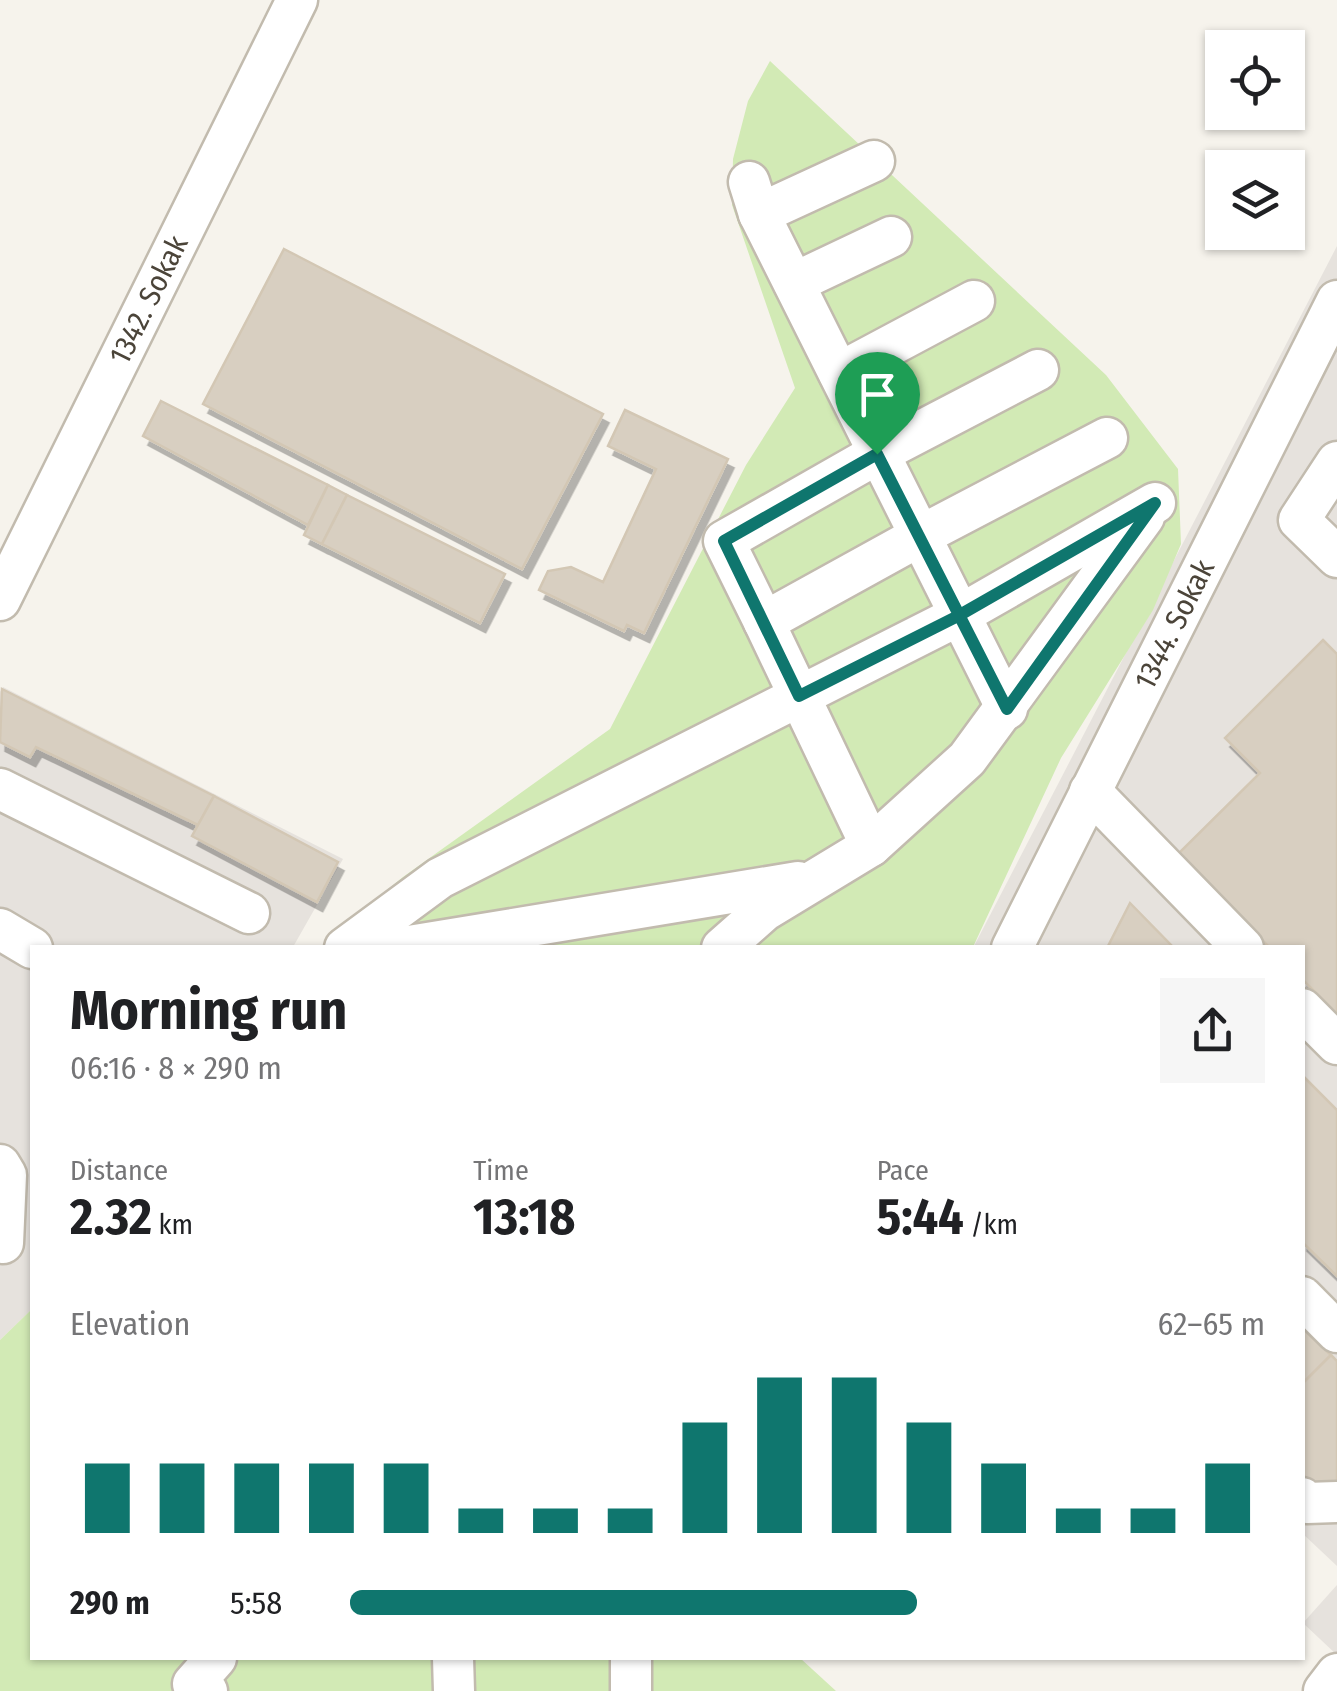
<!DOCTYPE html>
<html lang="en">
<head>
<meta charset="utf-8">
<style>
	body { margin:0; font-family:"Fira Sans Condensed",sans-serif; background:#f6f6f6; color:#202124; height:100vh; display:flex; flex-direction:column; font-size:38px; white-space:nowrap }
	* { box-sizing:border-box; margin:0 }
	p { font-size:32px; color:#757577 }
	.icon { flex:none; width:55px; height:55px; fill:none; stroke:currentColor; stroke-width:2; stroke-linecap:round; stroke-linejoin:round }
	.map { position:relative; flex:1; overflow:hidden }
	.sheet { position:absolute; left:30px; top:945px; width:1275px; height:715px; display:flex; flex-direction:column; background:#fff; border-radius:0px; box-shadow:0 2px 8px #0004 }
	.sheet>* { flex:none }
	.controls { position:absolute; left:1205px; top:30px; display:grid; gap:20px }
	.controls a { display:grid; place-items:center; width:100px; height:100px; border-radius:0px; background:#fff; box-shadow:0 2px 8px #0004; font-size:50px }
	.pin { position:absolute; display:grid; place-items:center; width:85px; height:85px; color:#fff; margin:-102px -42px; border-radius:50% 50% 50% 0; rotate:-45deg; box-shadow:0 0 10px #0007 }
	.pin .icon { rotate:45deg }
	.round { display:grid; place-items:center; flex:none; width:105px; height:105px; border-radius:0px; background:#f6f6f6 }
	.head { display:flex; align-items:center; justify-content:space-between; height:170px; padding:0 40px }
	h1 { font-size:55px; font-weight:700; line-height:75px }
	.figures { display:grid; grid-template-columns:repeat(3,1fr); gap:15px; height:170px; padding:10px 40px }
	.figures div { display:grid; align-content:center }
	.figures b { font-size:50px; font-weight:700 }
	.figures small { font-size:28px; font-weight:400 }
	.figures p { font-size:28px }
	.chart { height:280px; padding:20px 40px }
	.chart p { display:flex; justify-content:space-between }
	.chart svg { width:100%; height:180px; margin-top:10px; stroke:#0f766e; stroke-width:6 }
	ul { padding:0 40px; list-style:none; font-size:32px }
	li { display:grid; grid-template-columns:160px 120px 1fr; align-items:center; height:75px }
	li i { height:25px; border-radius:12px; background:#0f766e }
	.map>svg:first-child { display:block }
	.industrial { fill:#e6e2dd }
	.green { fill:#d2eab5 }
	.building { fill:#d8cfc1; stroke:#d3c7b4; stroke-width:2.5; filter:url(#shadow) }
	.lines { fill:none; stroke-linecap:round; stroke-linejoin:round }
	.minor-casing { stroke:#c2bbae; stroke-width:45 }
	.minor { stroke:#fff; stroke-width:40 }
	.route-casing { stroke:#fff; stroke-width:20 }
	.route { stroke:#0f766e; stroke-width:12 }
	.labels { text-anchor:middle; stroke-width:8; stroke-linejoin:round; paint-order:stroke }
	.street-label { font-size:30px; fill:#4b4439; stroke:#fff }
</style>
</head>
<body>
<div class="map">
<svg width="1337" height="1691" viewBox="0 0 1337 1691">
	<defs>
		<filter id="shadow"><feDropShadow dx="5.5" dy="9" stdDeviation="0" flood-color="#0004"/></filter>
	</defs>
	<rect width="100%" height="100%" fill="#f6f3ec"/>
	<!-- industrial -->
	<g class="industrial">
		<polygon points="1337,246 1337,1566 1303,1534 1302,948 973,948"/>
		<polygon points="3,687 343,859 293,947 32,948 32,1309 0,1340 0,692"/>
		<polygon points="1337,1585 1337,1655 1303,1623"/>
	</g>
	<!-- green -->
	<g class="green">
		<polygon points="770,61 1106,375 1178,469 1181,544 1153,610 1061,758 973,947 335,948 356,915 403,877 610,729 746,465 795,388 732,205 733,159 748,101"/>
		<polygon points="32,1309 32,1658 800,1658 836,1691 0,1691 0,1340"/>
	</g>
	<!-- building -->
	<g class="building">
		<polygon points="284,249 603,414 522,569 203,404"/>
		<polygon points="161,401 328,485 308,525 143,436"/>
		<polygon points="625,410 728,459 644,633 627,625 624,631 539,590 548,571 571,567 603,582 656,469 608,446"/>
		<polygon points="328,485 347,495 322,544 304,535"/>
		<polygon points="347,495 505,574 480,623 322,544"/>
		<polygon points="1323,640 1337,654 1337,1014 1302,979 1302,948 1270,948 1177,855 1260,773 1225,738"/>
		<polygon points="2,689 214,796 198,825 36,747 30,757 0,742"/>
		<polygon points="214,796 338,862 317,902 192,836"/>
		<polygon points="1130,903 1174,948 1107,948"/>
		<polygon points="1302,1075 1337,1110 1337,1276 1302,1242"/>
		<polygon points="1302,1328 1331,1355 1302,1384"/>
		<polygon points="1331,1355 1337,1361 1337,1487 1327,1498 1302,1474 1302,1384"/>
	</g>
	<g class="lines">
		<!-- minor casing -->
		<g class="minor-casing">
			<g id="minor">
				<polyline points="749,182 759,214 874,161"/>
				<polyline points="759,214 1007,709"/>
				<polyline points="794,283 891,237"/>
				<polyline points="839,373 974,301"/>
				<polyline points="1337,462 1299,520 1337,557"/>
				<path id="s1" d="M 0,600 L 297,0"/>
				<polyline points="764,622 724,541 877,454 1038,370"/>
				<polyline points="0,789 249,913"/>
				<polyline points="1090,791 1243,948"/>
				<polyline points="871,846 764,622 918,537 1107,438"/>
				<polyline points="0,929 32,948"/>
				<polyline points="345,948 440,878 958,616 1155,503"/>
				<polyline points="397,948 798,882"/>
				<polyline points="722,948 764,911 871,846 967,759 1144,517"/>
				<path id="s2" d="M 1012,948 L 1337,301"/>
				<polyline points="1302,1009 1337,1044"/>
				<polyline points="0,1165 6,1175 3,1243"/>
				<polyline points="1302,1297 1337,1332"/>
				<polyline points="1302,1498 1307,1503 1337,1502"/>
				<polyline points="453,1658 454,1691"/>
				<polyline points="631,1658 631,1691"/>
				<polyline points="207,1691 193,1684 216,1658"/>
				<polyline points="1324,1691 1337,1674"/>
			</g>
		</g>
		<!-- minor -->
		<use href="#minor" class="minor"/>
	</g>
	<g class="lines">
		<!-- route casing -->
		<g class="route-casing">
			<polyline id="route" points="877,454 1007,709 1155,503 958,616 799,696 724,541 877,454"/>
		</g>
		<!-- route -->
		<use href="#route" class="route"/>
	</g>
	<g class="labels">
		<!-- street labels -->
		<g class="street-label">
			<text dy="10" stroke="none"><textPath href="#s1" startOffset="335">1342. Sokak</textPath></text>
			<text dy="10" stroke="none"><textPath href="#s2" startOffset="362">1344. Sokak</textPath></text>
		</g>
	</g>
</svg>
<div class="controls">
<a><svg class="icon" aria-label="locate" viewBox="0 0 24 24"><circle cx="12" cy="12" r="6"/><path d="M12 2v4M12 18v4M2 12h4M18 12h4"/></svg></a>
<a><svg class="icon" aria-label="layers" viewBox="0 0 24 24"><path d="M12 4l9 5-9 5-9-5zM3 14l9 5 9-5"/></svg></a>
</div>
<div class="pin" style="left:877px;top:454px;background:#1e9e55"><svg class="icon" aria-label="arrive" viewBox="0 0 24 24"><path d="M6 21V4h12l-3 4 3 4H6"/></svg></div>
<section class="sheet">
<div class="head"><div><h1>Morning run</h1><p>06:16 · 8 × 290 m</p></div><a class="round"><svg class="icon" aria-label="share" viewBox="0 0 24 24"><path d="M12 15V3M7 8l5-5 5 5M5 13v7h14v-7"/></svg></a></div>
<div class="figures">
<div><p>Distance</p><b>2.32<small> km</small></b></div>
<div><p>Time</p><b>13:18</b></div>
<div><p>Pace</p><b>5:44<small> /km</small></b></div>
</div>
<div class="chart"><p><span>Elevation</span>62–65 m</p>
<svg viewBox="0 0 160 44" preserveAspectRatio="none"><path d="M5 44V27M15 44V27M25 44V27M35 44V27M45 44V27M55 44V38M65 44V38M75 44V38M85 44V17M95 44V6M105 44V6M115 44V17M125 44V27M135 44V38M145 44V38M155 44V27"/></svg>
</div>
<ul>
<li><b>290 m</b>5:58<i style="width:62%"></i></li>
</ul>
</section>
</div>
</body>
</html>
